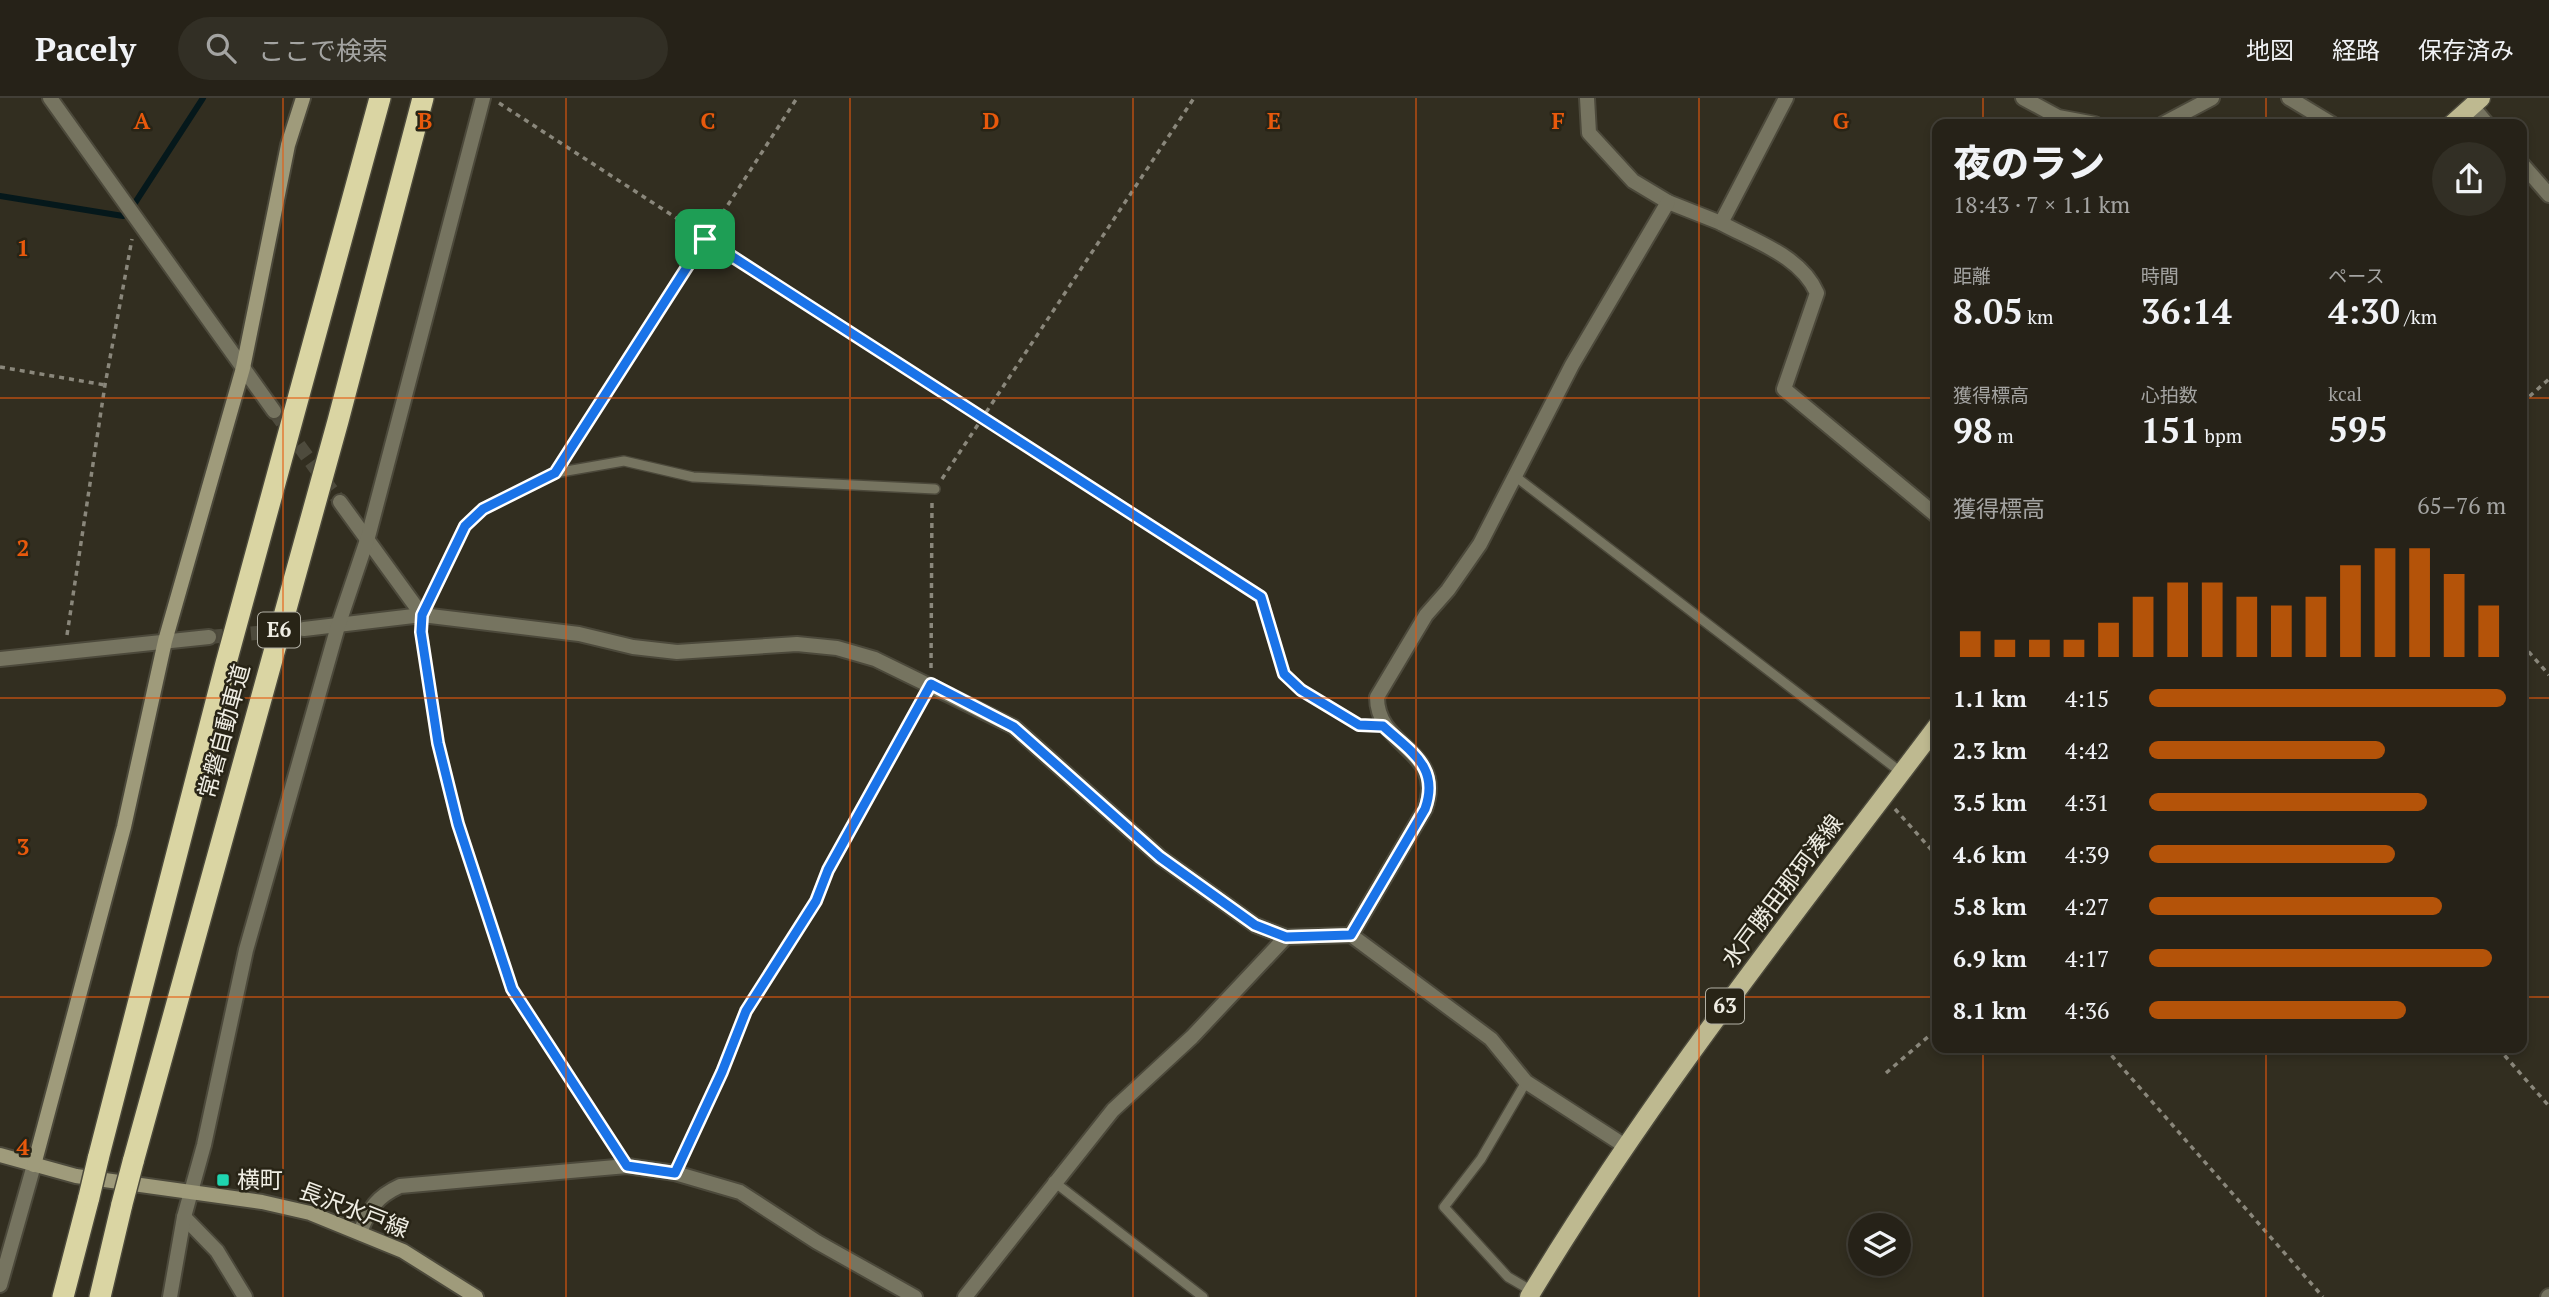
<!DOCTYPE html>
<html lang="ja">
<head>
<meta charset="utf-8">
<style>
	body { margin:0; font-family:"PT Serif","Noto Sans JP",serif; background:#322f25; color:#f1f3f6; height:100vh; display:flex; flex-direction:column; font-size:26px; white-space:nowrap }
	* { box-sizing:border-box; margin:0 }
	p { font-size:23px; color:#a4a4a2 }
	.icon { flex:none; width:38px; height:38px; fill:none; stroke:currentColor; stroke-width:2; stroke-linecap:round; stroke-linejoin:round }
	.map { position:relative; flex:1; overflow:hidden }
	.drawer { position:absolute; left:1932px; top:21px; width:595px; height:934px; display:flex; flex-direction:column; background:#262218; border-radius:14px; box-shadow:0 4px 10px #0003,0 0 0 2px #423f37 }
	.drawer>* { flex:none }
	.controls { position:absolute; left:1848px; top:1115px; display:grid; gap:14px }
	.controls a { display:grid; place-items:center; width:63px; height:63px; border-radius:50%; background:#262218; box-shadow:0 4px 10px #0003,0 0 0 2px #423f37; font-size:35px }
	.pin { position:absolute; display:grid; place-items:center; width:60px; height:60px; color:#fff; margin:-30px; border-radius:14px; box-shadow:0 4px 10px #0006 }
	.round { display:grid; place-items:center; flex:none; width:74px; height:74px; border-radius:37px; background:#322f25 }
	.overview { display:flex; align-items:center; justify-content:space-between; height:119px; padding:0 21px }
	h1 { font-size:38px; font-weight:800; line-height:52px }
	.metrics { display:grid; grid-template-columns:repeat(3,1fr); gap:10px; height:119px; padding:7px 21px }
	.metrics div { display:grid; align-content:center }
	.metrics b { font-size:35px; font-weight:800 }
	.metrics small { font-size:19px; font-weight:400 }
	.metrics p { font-size:19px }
	.chart { height:196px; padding:14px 21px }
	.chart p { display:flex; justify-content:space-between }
	.chart svg { width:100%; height:126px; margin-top:7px; stroke:#b45309; stroke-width:6 }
	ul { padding:0 21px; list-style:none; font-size:23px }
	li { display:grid; grid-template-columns:112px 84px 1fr; align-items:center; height:52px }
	li i { height:18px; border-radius:9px; background:#b45309 }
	header { display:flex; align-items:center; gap:42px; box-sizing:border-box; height:98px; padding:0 35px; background:#262218; border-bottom:2px solid #423f37 }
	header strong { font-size:33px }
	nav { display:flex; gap:38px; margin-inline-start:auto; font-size:24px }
	.search { width:490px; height:63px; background:#322f25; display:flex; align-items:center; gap:18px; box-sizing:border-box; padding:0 24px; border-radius:38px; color:#a4a4a2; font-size:26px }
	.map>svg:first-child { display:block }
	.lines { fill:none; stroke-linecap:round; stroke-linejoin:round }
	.stream { stroke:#05181b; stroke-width:6 }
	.street-tunnel { stroke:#4e4b3d; stroke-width:14; stroke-dasharray:14 7; stroke-linecap:butt }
	.lane-casing { stroke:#4c493b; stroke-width:12 }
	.street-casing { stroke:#4c493b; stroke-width:18 }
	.secondary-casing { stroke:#4c493b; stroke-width:18 }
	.primary-casing { stroke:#4c493b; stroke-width:21 }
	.highway-casing { stroke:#4c493b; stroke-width:24 }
	.path { stroke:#8a877b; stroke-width:3.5; stroke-dasharray:5 5; stroke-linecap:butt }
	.lane { stroke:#767460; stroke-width:9 }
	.street { stroke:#767460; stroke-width:14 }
	.secondary { stroke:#9f9b7b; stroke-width:14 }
	.primary { stroke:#beb990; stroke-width:18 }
	.highway { stroke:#dad5a3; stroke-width:21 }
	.highway-bridge-casing { stroke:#4c493b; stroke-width:24; stroke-linecap:butt }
	.highway-bridge { stroke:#dad5a3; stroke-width:21 }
	.route-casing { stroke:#fff; stroke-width:14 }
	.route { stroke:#1a73e8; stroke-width:9 }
	.grid { fill:none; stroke:#e8590c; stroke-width:2; stroke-opacity:0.55 }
	.poi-dot { fill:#1fd5b0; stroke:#282416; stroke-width:2.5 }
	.labels { text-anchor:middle; stroke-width:5; stroke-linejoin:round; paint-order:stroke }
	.shield { fill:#282416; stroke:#b3b1a6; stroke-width:2 }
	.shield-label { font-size:21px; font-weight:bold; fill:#efede3 }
	.street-label { font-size:23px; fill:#efede3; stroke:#282416 }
	.poi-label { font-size:23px; fill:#efede3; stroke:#282416; text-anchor:start }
	.grid-label { font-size:23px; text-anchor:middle; font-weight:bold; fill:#e8590c; stroke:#282416; stroke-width:5; stroke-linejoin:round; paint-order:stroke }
</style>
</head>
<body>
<header>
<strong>Pacely</strong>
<div class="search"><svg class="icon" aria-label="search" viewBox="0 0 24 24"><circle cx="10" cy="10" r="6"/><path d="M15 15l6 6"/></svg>ここで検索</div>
<nav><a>地図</a><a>経路</a><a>保存済み</a></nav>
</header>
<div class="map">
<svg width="2549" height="1199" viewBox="0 0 2549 1199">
	<rect width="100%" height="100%" fill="#322e20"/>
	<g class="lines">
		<!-- stream -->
		<g class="stream">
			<polyline points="0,98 123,118 126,116"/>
			<polyline points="133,108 203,0"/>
		</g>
		<!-- street-tunnel -->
		<g class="street-tunnel">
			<polyline points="274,313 340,404"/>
			<polyline points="209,539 304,531"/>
		</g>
		<!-- lane casing -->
		<g class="lane-casing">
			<g id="lane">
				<polyline points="1516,379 1902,675"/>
				<polyline points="1526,984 1481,1061 1444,1109 1508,1179 1532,1193"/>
				<polyline points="627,1068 512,891 458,726 438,645 421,534 422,517 465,428 483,411 555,375 624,363 693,379 935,391"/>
				<polyline points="675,1075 722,974 746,913 816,803 828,772 931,586"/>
				<polyline points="1053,1083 1203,1199"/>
			</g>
		</g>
		<!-- street casing -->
		<g class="street-casing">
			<g id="street">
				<polyline points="50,0 274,313"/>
				<polyline points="1587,0 1589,35 1633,83 1668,104 1721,125"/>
				<path d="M 1786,0 L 1721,125 C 1756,144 1801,158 1817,195 L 1784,291 L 1937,418"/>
				<polyline points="2023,0 2058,19 2095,26"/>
				<polyline points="2289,0 2332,26"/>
				<polyline points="2472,8 2487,26"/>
				<polyline points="2163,26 2212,0"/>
				<polyline points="2522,66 2549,97"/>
				<polyline points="340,404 422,517"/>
				<polyline points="304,531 422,517 579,536 633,549 677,554 797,546 837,550 875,561 1014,629 1160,759 1255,827 1286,839 1351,837 1491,941 1526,984 1625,1048"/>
				<polyline points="0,561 209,539"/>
				<path d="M 1351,837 L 1425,711 C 1446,651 1377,651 1377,599 L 1426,517 L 1448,492 L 1480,446 L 1572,267 L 1668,104"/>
				<polyline points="184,1119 217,1153 245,1199"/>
				<path d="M 360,1134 C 370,1110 376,1099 400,1088 L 627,1068 L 675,1075 L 740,1094 L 817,1144 L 915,1199"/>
				<polyline points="0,1187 34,1067"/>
				<polyline points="170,1199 184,1119 204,1047 246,852 338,528 368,439 483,0"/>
				<polyline points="965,1199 1113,1012 1192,939 1286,839"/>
				<polyline points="2548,1199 2549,1198"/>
			</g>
		</g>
		<!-- secondary casing -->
		<g class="secondary-casing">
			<g id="secondary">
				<polyline points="0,1057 76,1078 262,1104 310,1115 403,1153 476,1199"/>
				<polyline points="34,1067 124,729 165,543 243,270 288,47 303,0"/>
			</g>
		</g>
		<!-- primary casing -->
		<g class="primary-casing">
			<g id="primary">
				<polyline points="2452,26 2481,0"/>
				<path d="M 1529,1199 C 1650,998 1796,815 1937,628"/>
			</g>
		</g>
		<!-- highway casing -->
		<g class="highway-casing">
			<g id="highway">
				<polyline points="98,1061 226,565 380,0"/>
				<polyline points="133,1064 338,323 423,0"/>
				<polyline points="63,1199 89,1099"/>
				<polyline points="100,1199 122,1106"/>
			</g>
		</g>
		<!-- path -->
		<g class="path">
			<polyline points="499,5 1261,499 1284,576 1301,592 1358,627 1368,627"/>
			<polyline points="0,269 105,287"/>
			<polyline points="2522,305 2549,281"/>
			<polyline points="565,359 797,0"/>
			<polyline points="942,381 1194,0"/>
			<polyline points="67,537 105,287 132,141"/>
			<polyline points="2522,546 2549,577"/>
			<polyline points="931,570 932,403"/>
			<polyline points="1895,711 1937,758"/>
			<polyline points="2105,950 2323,1199"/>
			<polyline points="2498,950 2549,1008"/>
			<polyline points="1886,975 1937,931"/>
		</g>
		<!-- lane -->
		<use href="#lane" class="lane"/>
		<!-- street -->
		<use href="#street" class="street"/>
		<!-- secondary -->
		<use href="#secondary" class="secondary"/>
		<!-- primary -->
		<use href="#primary" class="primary"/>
		<!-- highway -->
		<use href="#highway" class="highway"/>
		<!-- highway-bridge casing -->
		<g class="highway-bridge-casing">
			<g id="highway-bridge">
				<polyline points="89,1099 98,1061"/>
				<polyline points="122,1106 133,1064"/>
			</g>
		</g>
		<!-- highway-bridge -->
		<use href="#highway-bridge" class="highway-bridge"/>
	</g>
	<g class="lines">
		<!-- route casing -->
		<g class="route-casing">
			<path id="route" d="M 705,141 L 1261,499 L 1284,576 L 1301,592 L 1359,627 L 1383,628 C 1411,654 1440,669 1425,711 L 1351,837 L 1286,839 L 1255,827 L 1160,759 L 1014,629 L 931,586 L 828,772 L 816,803 L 746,913 L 722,974 L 675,1075 L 627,1068 L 512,891 L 458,726 L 438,645 L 421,534 L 422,517 L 465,428 L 483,411 L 555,375 Z"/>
		</g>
		<!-- route -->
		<use href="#route" class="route"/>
	</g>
	<!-- grid -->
	<path class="grid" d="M 283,0 L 283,1199M 566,0 L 566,1199M 850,0 L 850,1199M 1133,0 L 1133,1199M 1416,0 L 1416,1199M 1699,0 L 1699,1199M 1983,0 L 1983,26M 2266,0 L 2266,26M 0,300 L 1937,300M 2522,300 L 2549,300M 0,600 L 1937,600M 2522,600 L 2549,600M 0,899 L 1937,899M 2522,899 L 2549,899M 1983,950 L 1983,1199M 2266,950 L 2266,1199"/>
	<!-- markers -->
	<rect class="poi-dot" x="216" y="1075" width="14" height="14" rx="3.5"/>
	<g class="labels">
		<!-- shield labels -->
		<g class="shield">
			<rect x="258" y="514.5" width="42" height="35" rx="5"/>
			<rect x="1706" y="890.5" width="38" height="35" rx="5"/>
		</g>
		<g class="shield-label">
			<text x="279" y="539">E6</text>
			<text x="1725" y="915">63</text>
		</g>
		<!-- street labels -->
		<g class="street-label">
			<text transform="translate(224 633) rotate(-75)" y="8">常磐自動車道</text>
			<text transform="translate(1782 793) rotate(-53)" y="8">水戸勝田那珂湊線</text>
			<text transform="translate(354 1112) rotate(21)" y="8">長沢水戸線</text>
		</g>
		<!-- poi labels -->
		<g class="poi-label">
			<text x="237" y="1090">横町</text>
		</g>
	</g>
	<g class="grid-label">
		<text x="142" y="31">A</text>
		<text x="425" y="31">B</text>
		<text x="708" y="31">C</text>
		<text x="991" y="31">D</text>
		<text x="1274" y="31">E</text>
		<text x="1558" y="31">F</text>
		<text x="1841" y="31">G</text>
		<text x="23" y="158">1</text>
		<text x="23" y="458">2</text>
		<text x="23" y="757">3</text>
		<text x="23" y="1057">4</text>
	</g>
</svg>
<div class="controls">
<a><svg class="icon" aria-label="layers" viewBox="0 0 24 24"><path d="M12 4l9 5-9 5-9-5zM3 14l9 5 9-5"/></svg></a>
</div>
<div class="pin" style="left:705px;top:141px;background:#1e9e55"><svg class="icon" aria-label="arrive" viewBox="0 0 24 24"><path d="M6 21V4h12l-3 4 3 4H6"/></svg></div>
<section class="drawer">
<div class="overview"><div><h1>夜のラン</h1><p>18:43 · 7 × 1.1 km</p></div><a class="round"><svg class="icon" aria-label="share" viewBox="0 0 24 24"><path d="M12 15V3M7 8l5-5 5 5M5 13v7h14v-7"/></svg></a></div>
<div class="metrics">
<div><p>距離</p><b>8.05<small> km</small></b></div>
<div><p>時間</p><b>36:14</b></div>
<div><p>ペース</p><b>4:30<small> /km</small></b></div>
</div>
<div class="metrics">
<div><p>獲得標高</p><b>98<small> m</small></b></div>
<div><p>心拍数</p><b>151<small> bpm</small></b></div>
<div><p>kcal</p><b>595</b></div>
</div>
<div class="chart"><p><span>獲得標高</span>65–76 m</p>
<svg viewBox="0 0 160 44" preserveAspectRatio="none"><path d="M5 44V35M15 44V38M25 44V38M35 44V38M45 44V32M55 44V23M65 44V18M75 44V18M85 44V23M95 44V26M105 44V23M115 44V12M125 44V6M135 44V6M145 44V15M155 44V26"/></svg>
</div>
<ul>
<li><b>1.1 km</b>4:15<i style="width:100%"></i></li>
<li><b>2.3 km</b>4:42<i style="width:66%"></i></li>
<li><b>3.5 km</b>4:31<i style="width:78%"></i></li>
<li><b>4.6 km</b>4:39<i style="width:69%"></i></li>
<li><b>5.8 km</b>4:27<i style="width:82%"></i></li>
<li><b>6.9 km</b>4:17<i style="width:96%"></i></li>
<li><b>8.1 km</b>4:36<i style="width:72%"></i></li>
</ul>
</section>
</div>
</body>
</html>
